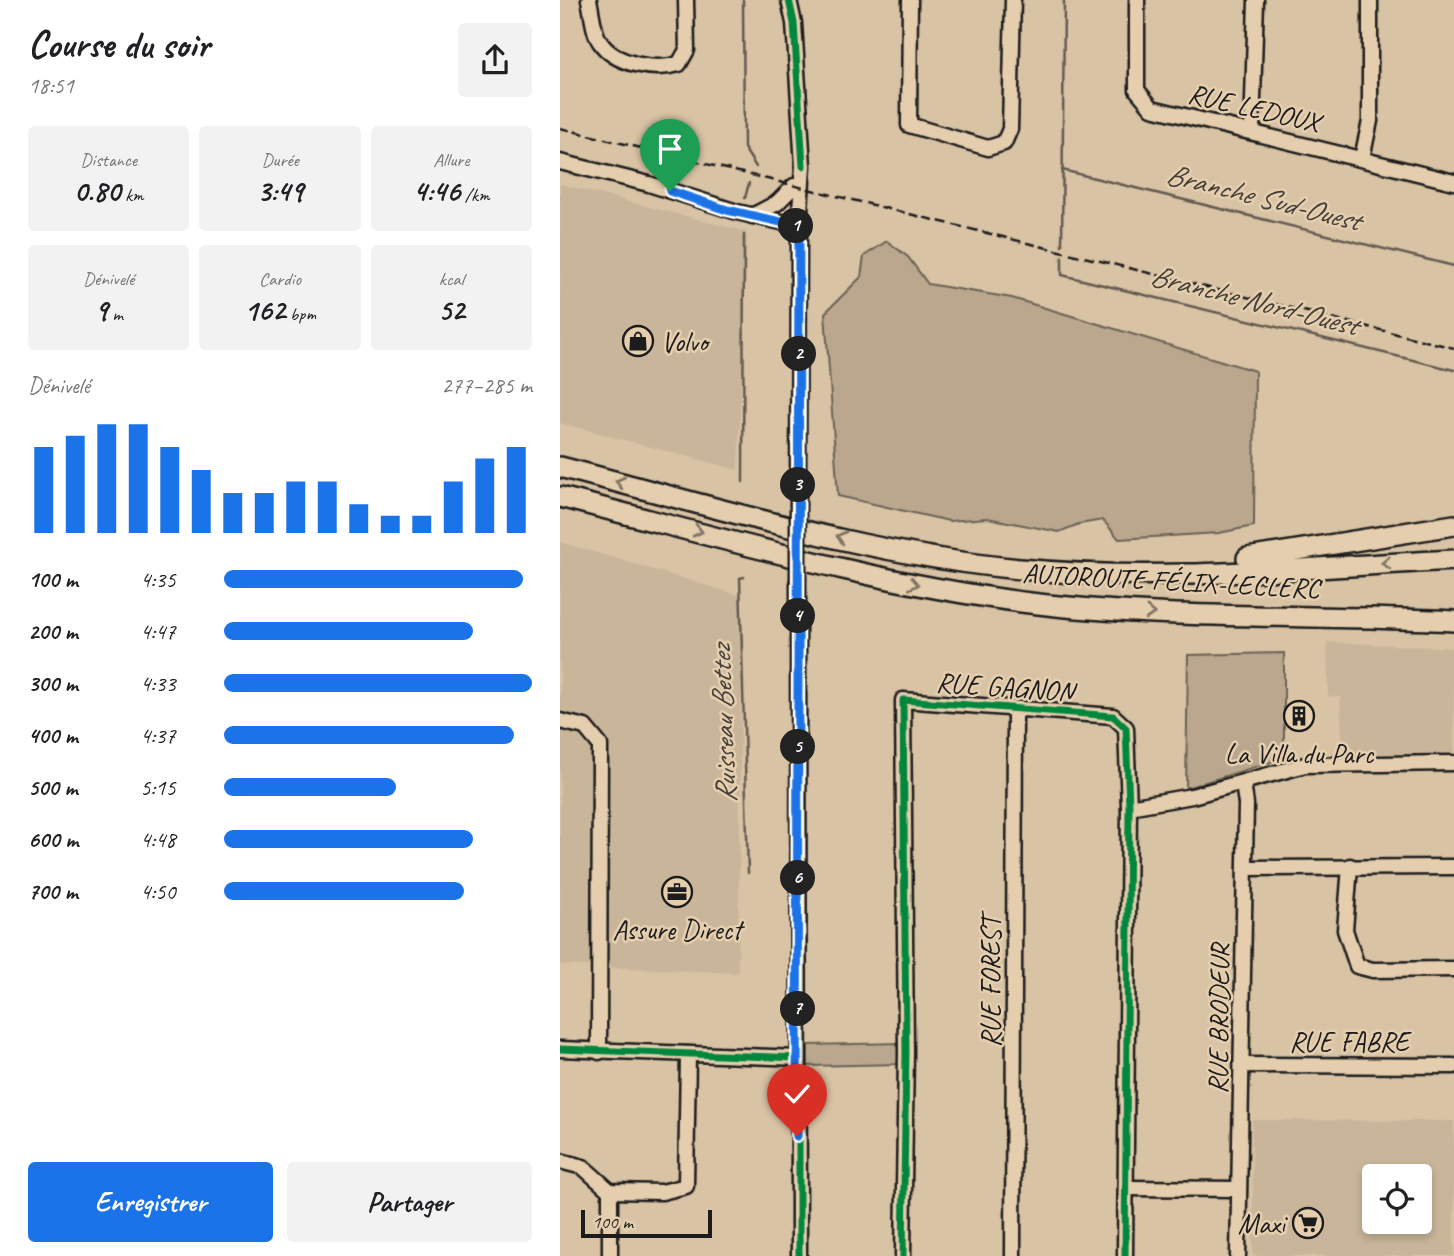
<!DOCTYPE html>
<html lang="fr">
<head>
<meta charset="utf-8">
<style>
	body { margin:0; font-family:Caveat,sans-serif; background:#f2f2f2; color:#202124; height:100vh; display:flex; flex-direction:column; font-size:26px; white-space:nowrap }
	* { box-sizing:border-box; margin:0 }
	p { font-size:23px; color:#757577 }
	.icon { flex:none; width:38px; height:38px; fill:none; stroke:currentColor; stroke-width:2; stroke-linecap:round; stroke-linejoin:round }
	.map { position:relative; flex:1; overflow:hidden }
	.side { display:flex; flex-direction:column; background:#fff; width:560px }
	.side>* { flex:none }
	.fabs { position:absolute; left:802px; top:1164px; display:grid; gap:14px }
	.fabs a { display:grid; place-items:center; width:70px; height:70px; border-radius:7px; background:#fff; box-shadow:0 4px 10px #0003; font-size:35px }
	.scale { position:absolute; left:21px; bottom:18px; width:131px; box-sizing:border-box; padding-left:7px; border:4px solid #1c1c1c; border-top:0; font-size:19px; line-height:24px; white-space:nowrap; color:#1c1c1c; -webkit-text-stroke:5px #e5ceae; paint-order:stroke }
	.pin { position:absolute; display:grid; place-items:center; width:60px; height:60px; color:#fff; margin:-72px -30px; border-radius:50% 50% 50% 0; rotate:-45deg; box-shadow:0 0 7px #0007 }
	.pin .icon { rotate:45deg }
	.km { position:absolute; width:35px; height:35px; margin:-18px; border-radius:50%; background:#222; color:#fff; font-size:19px; line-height:35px; text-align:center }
	.round { display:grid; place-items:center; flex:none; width:74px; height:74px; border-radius:7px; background:#f2f2f2 }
	.summary { display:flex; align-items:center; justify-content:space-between; height:119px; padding:0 28px }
	h1 { font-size:38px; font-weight:600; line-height:52px }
	.stats { display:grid; grid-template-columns:repeat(3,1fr); gap:10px; height:119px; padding:7px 28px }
	.stats div { display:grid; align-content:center; border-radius:7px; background:#f2f2f2; text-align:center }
	.stats b { font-size:30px; font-weight:600 }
	.stats small { font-size:19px; font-weight:400 }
	.stats p { font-size:19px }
	.chart { height:196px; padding:14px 28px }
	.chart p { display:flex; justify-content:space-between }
	.chart svg { width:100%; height:126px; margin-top:7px; stroke:#1a73e8; stroke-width:6 }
	.action { display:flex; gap:14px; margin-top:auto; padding:14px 28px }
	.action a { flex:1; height:80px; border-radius:7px; background:#1a73e8; color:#fff; font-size:28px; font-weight:600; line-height:80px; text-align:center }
	.action a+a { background:#f2f2f2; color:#202124 }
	ul { padding:0 28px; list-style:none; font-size:23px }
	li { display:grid; grid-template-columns:112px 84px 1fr; align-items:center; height:52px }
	li i { height:18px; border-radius:9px; background:#1a73e8 }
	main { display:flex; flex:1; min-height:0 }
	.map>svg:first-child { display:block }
	.built { fill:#c9b59a; fill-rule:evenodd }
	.green { fill:#baa78e; stroke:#6b6255; stroke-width:2 }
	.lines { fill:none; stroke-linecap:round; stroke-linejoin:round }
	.stream { stroke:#625a4f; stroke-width:2.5 }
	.minor-casing { stroke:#1c1c1c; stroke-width:19 }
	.highway-casing { stroke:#1c1c1c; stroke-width:24 }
	.minor { stroke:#e5ceae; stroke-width:14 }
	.highway { stroke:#e5ceae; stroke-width:19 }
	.rail { stroke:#1c1c1c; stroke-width:2.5; stroke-dasharray:10 5; stroke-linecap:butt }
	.minor-bridge-casing { stroke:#1c1c1c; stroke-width:19; stroke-linecap:butt }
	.minor-bridge { stroke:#e5ceae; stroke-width:14 }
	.cycleway-casing { stroke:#e5ceae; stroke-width:11 }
	.cycleway { stroke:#00873e; stroke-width:7 }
	.oneway { stroke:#807565 }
	.route-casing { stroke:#fff; stroke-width:14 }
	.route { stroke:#1a73e8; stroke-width:9 }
	.labels { text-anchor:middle; stroke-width:5; stroke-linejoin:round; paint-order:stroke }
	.street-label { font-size:28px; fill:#1c1c1c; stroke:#e5ceae }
	.poi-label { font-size:28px; fill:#1c1c1c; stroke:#e5ceae }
	.water-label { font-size:30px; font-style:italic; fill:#45403a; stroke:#e5ceae }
</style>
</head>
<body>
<main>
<section class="side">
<div class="summary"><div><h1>Course du soir</h1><p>18:51</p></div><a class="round"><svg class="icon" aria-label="share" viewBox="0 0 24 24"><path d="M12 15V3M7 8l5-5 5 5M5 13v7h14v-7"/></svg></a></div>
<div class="stats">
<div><p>Distance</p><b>0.80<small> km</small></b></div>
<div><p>Durée</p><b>3:49</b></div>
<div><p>Allure</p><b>4:46<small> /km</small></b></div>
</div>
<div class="stats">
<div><p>Dénivelé</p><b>9<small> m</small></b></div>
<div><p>Cardio</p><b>162<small> bpm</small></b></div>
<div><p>kcal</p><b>52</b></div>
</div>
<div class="chart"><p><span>Dénivelé</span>277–285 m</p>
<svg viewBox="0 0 160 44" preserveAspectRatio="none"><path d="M5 44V14M15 44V10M25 44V6M35 44V6M45 44V14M55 44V22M65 44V30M75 44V30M85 44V26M95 44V26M105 44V34M115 44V38M125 44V38M135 44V26M145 44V18M155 44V14"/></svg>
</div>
<ul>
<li><b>100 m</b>4:35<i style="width:97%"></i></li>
<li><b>200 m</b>4:47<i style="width:81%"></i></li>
<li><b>300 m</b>4:33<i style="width:100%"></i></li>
<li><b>400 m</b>4:37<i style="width:94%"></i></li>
<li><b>500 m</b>5:15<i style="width:56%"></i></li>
<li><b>600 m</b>4:48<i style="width:81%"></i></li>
<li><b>700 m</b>4:50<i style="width:78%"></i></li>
</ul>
<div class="action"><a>Enregistrer</a><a>Partager</a></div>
</section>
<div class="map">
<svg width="894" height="1256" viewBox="0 0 894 1256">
	<rect width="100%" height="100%" fill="#d9c3a5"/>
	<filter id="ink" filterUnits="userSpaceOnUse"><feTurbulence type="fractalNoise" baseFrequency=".0143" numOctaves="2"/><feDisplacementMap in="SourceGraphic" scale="14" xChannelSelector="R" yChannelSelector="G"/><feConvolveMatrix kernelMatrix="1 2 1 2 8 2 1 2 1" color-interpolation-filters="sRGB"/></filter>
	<g filter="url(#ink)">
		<!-- built -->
		<g class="built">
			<polygon points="0,184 187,232 178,470 0,423"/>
			<polygon points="0,542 182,596 178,973 0,965"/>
			<polygon points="767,642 894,648 894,755 783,753 780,697 768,696"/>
			<path d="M 692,1120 L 894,1121 L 894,1256 L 693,1256 ZM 814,1176 L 859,1176 L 859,1222 L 814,1222 Z"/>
		</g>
		<!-- green -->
		<g class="green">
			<polygon points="327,241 348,257 368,284 452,298 695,371 694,526 659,533 559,539 543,520 519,524 499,532 427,518 389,521 278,496 265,313 301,277 304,256"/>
			<polygon points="724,653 724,758 626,788 628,655"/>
			<polygon points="341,1043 341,1064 248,1066 248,1045"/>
		</g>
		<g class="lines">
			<!-- stream -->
			<g class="stream">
				<polyline points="183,0 184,148 196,167"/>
				<polyline points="502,170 894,266"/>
				<polyline points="185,198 189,183"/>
				<polyline points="502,245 504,0"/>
				<polyline points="502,257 502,275 894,370"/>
				<polyline points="183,482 184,235"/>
				<polyline points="184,577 180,578 188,873"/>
			</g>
			<!-- minor casing -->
			<g class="minor-casing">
				<g id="minor">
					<path d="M 29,0 C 32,12 33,32 40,42 C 55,65 95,71 119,64 L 127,50 L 126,0"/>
					<polyline points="229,0 234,23 243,166 239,226 238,504"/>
					<polyline points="350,0 349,125 428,148 444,143 450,129 453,0"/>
					<polyline points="577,0 577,90 592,108 894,182"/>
					<polyline points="692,132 696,0"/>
					<polyline points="802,158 810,121 810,0"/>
					<polyline points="0,162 89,184 177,212 239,226"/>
					<polyline points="192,216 217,203 234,186"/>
					<polyline points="238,580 239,1256"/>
					<polyline points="0,721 25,727 40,745 39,1052"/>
					<polyline points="569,807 632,796 745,765 894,763"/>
					<polyline points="790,866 785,930 797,966 813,970 894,969"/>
					<polyline points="685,868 894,867"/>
					<polyline points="0,1049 238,1058"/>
					<polyline points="683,1065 894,1066"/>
					<polyline points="0,1161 23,1167 50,1191 102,1192 126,1186 128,1054"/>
					<polyline points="566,1188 677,1189"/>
					<polyline points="50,1191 50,1256"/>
					<polyline points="343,1256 346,1052 343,700 553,716 566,728 569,807 565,1256"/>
					<polyline points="453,1256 455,709"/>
					<polyline points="678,1256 686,804 683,783"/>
				</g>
			</g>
			<!-- highway casing -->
			<g class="highway-casing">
				<g id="highway">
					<path d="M 0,467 C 149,505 307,555 460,569 C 604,583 750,567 894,560"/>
					<path d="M 0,497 C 155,536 311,583 470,603 C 611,620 753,614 894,621"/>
					<polyline points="687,558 894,525"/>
				</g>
			</g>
			<!-- minor -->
			<use href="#minor" class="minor"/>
			<!-- highway -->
			<use href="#highway" class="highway"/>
			<!-- rail -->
			<polyline class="rail" points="0,128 894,348"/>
			<!-- minor-bridge casing -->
			<g class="minor-bridge-casing">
				<polyline id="minor-bridge" points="238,580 238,504"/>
			</g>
			<!-- minor-bridge -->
			<use href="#minor-bridge" class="minor-bridge"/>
			<!-- cycleway casing -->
			<g class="cycleway-casing">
				<g id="cycleway">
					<polyline points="229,0 234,23 243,166"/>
					<polyline points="239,226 239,1256"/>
					<polyline points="0,1049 238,1058"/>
					<polyline points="343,1256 346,1052 343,700 553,716 566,728 569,807 565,1256"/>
				</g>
			</g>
			<!-- cycleway -->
			<use href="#cycleway" class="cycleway"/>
		</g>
		<!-- one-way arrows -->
		<defs><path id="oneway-chevron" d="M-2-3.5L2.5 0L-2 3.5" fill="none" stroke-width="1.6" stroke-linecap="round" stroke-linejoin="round" transform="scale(1.75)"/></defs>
		<g class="oneway">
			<use href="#oneway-chevron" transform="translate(60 482) rotate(-166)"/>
			<use href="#oneway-chevron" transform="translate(138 531) rotate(14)"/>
			<use href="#oneway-chevron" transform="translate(281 537) rotate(-166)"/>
			<use href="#oneway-chevron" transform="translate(826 563) rotate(177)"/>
			<use href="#oneway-chevron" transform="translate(354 584) rotate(11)"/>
			<use href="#oneway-chevron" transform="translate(590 613) rotate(3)"/>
		</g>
	</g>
	<g class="lines" filter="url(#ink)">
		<!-- route casing -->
		<g class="route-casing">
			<polyline id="route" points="110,191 167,210 239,226 237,1136"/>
		</g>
		<!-- route -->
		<use href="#route" class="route"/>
	</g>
	<!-- icons -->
	<defs>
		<g id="shop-ring" transform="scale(1.575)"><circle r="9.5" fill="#e5ceae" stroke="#1c1c1c" stroke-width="1.5"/><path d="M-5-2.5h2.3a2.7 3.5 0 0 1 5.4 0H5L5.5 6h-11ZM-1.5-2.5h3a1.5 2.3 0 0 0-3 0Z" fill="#1c1c1c"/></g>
		<g id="building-ring" transform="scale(1.575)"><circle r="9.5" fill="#e5ceae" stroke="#1c1c1c" stroke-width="1.5"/><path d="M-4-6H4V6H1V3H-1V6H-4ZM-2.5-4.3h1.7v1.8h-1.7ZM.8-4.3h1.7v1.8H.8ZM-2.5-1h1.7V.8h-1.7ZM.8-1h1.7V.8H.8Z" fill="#1c1c1c"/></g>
		<g id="office-ring" transform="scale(1.575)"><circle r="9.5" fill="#e5ceae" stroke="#1c1c1c" stroke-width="1.5"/><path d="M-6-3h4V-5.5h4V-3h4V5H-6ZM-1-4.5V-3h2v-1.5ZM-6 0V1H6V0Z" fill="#1c1c1c"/></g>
		<g id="supermarket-ring" transform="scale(1.575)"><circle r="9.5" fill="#e5ceae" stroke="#1c1c1c" stroke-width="1.5"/><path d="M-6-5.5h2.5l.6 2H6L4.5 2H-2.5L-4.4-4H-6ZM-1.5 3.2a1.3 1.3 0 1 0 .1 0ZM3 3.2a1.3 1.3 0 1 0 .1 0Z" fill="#1c1c1c"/></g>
	</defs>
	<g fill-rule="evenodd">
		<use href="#shop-ring" x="78" y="341"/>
		<use href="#building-ring" x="739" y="716"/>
		<use href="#office-ring" x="117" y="892"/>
		<use href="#supermarket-ring" x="748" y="1223"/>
	</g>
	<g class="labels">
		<!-- street labels -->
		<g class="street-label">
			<text transform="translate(694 107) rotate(13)" y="10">RUE LEDOUX</text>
			<text transform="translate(611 580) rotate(3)" y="10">AUTOROUTE FÉLIX-LECLERC</text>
			<text transform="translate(445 686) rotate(4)" y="10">RUE GAGNON</text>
			<text transform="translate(430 982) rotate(-90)" y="10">RUE FOREST</text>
			<text transform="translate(658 1019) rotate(-89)" y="10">RUE BRODEUR</text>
			<text x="789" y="1051">RUE FABRE</text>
		</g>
		<!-- poi labels -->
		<g class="poi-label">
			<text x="101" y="351" text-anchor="start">Volvo</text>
			<text x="739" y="763">La Villa du Parc</text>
			<text x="117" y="939">Assure Direct</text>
			<text x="725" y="1233" text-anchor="end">Maxi</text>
		</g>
		<!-- water labels -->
		<g class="water-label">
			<text transform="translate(703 197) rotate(14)" y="10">Branche Sud-Ouest</text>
			<text transform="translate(694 300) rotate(14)" y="10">Branche Nord-Ouest</text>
			<text transform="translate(163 724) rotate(-92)" y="10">Ruisseau Bettez</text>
		</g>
	</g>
</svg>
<div class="fabs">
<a><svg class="icon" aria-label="locate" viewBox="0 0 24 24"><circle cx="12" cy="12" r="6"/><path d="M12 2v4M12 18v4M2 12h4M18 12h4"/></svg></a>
</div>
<div class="scale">100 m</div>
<div class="pin" style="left:110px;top:191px;background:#1e9e55"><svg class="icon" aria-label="arrive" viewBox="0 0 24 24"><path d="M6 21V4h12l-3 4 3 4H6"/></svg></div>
<div class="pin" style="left:237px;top:1136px;background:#d93025"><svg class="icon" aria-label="check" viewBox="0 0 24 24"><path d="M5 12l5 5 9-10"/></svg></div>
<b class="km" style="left:236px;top:226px">1</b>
<b class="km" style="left:239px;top:354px">2</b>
<b class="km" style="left:238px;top:485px">3</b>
<b class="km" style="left:238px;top:616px">4</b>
<b class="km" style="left:238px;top:747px">5</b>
<b class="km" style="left:238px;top:878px">6</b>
<b class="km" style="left:238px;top:1009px">7</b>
</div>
</main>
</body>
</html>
